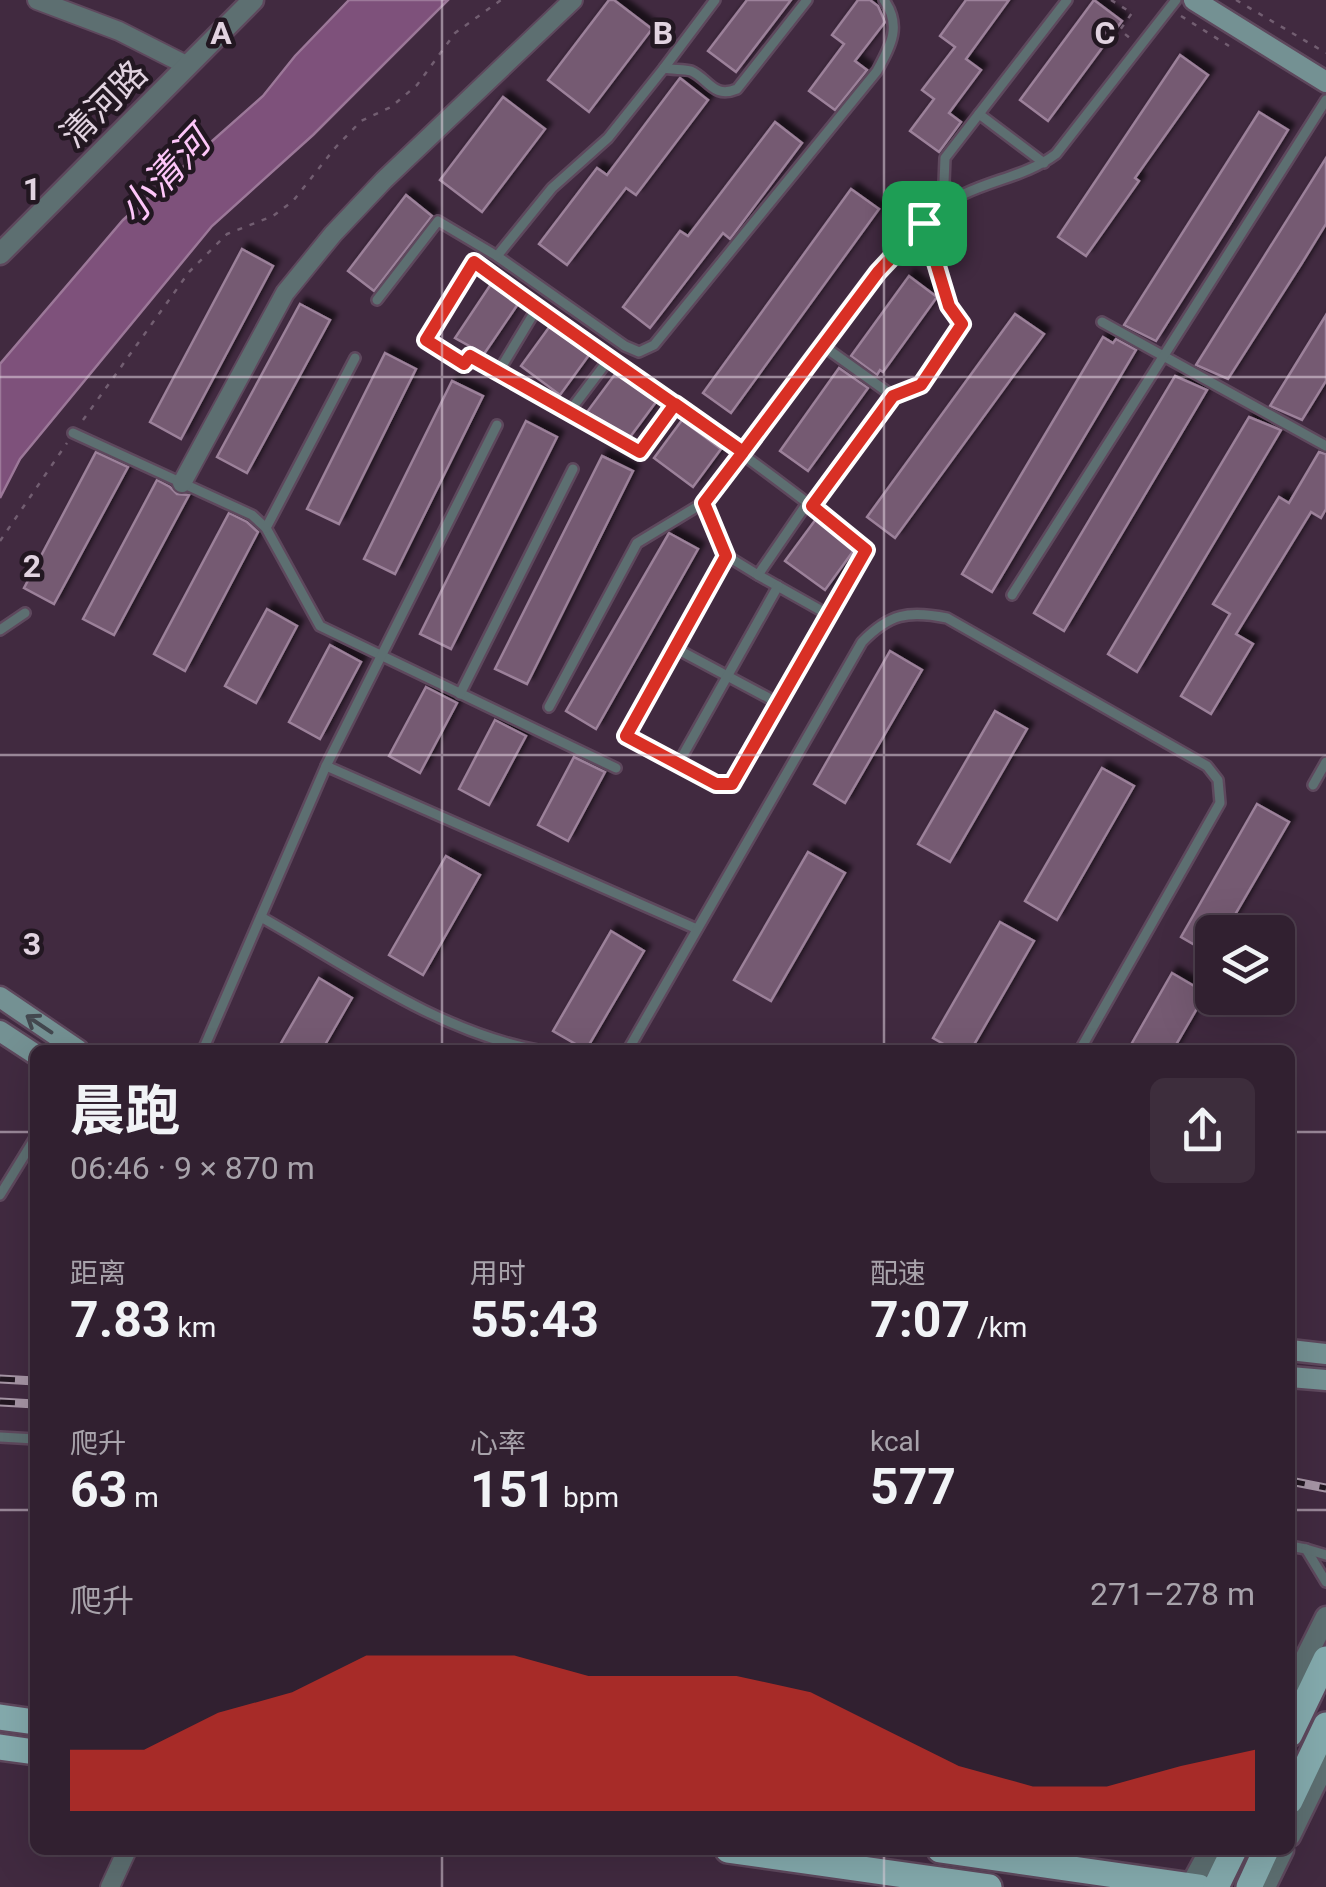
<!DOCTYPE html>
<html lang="zh">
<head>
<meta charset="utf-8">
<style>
	body { margin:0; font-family:Roboto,"Noto Sans SC",sans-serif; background:#3d2d3c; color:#f1f3f6; height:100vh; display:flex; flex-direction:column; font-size:38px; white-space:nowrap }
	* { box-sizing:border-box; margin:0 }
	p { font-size:32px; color:#a8a3ab }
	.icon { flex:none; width:55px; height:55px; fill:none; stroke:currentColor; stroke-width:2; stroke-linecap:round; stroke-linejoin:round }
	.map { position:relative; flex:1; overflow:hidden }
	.panel { position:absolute; left:30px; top:1045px; width:1265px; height:810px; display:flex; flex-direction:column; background:#312030; border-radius:15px; box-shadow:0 10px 40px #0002,0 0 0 2px #4c3e4c }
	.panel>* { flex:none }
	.fabs { position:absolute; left:1195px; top:915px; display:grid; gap:20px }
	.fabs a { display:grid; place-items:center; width:100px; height:100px; border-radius:15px; background:#312030; box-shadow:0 10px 40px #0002,0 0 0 2px #4c3e4c; font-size:50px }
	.pin { position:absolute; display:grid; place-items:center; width:85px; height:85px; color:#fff; margin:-42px; border-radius:20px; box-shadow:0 5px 15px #0006 }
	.round { display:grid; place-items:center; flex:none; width:105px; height:105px; border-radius:15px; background:#3d2d3c }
	.headline { display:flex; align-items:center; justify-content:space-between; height:170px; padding:0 40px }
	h1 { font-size:55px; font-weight:700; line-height:75px }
	.figures { display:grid; grid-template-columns:repeat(3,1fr); gap:15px; height:170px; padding:10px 40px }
	.figures div { display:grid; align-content:center }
	.figures b { font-size:50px; font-weight:700 }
	.figures small { font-size:28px; font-weight:400 }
	.figures p { font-size:28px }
	.chart { height:280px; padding:20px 40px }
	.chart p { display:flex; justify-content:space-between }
	.chart svg { width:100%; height:180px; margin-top:10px; fill:#d93025; opacity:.7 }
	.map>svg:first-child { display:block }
	.water { fill:#7e517b; stroke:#9c7899; stroke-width:2.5 }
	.building { fill:#745a72; stroke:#9c819a; stroke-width:2.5; filter:url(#shadow) }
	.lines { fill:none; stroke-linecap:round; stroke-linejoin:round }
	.service-casing { stroke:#5e485d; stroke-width:14 }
	.minor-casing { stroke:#5e485d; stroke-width:22 }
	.tertiary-casing { stroke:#5e485d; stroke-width:25 }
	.secondary-casing { stroke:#5e485d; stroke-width:25 }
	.primary-casing { stroke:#5e485d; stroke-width:30 }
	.path { stroke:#725e71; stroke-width:2.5; stroke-dasharray:5 8; stroke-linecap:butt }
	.service { stroke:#5d6f71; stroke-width:9 }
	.minor { stroke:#5d6f71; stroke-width:18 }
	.tertiary { stroke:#5d6f71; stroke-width:20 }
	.secondary { stroke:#749193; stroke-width:20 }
	.primary { stroke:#84aaad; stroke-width:25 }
	.rail-casing { stroke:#a695a5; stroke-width:9 }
	.rail { stroke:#221721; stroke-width:5; stroke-dasharray:15; stroke-linecap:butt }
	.oneway { stroke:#43484f }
	.route-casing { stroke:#fff; stroke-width:20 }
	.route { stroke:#d93025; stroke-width:12 }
	.grid { fill:none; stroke:#e1d3e0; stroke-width:2.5; stroke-opacity:0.55 }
	.labels { text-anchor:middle; stroke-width:9; stroke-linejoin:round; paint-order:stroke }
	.street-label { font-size:35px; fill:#e1d3e0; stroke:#221721 }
	.water-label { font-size:38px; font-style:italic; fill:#fdc6f9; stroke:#221721 }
	.grid-label { font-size:32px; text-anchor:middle; font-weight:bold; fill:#e1d3e0; stroke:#221721; stroke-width:9; stroke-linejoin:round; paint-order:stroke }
</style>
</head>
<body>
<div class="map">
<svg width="1326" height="1887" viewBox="0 0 1326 1887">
	<defs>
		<filter id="shadow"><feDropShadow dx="6" dy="-6" stdDeviation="2.5" flood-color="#0009"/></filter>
	</defs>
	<rect width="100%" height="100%" fill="#412a40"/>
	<!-- water -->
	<polygon class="water" points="349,0 448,0 313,135 212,226 20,459 0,498 0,364 123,220 263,96 295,56"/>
	<!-- building -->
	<g class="building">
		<polygon points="609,0 614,0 652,29 589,112 548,80"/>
		<polygon points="747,0 791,0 736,72 708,51"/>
		<polygon points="858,0 870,0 878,6 885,22 855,61 867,70 835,110 809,91 844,44 832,35"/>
		<polygon points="966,0 1009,0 966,59 981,70 949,113 961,122 939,152 910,131 934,99 922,90 955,47 940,36"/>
		<polygon points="1094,0 1122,21 1048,121 1020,100"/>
		<polygon points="1180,55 1208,75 1135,178 1139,181 1086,256 1058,237"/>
		<polygon points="680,78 708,100 636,195 626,188 567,265 539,244 597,168 607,175"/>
		<polygon points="503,97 545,129 482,212 440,180"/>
		<polygon points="1259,112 1288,130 1230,224 1156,341 1124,325"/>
		<polygon points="775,122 802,143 730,239 723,233 650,328 623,307 680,231 688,236"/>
		<polygon points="1326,158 1326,224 1302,263 1228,379 1196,365"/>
		<polygon points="851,189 879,209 731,413 703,393"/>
		<polygon points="406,195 432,216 374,291 348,271"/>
		<polygon points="242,249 273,266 181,439 150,422"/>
		<polygon points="909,276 937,297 883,372 880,370 877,375 851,356"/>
		<polygon points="491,284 518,304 484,354 455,338"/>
		<polygon points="300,304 330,320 247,473 217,457"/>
		<polygon points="1015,314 1044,334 895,538 867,517"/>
		<polygon points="1326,315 1326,381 1302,420 1270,406"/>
		<polygon points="550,326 589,355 560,395 521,366"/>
		<polygon points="1103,337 1113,343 1116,339 1136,350 992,592 962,574"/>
		<polygon points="385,353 416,369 339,524 307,509"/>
		<polygon points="839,368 868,388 808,471 780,451"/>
		<polygon points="616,373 656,402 630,437 587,412"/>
		<polygon points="1175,376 1207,390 1064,631 1034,613"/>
		<polygon points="452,381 483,396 395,574 364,559"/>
		<polygon points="1249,417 1281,430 1137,672 1108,654"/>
		<polygon points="682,420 721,449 693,487 654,458"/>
		<polygon points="526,421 557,437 451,649 420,634"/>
		<polygon points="96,452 128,467 54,604 24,588"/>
		<polygon points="1319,452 1326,454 1326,509 1321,518 1311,512 1236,634 1253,644 1211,714 1181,696 1230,614 1213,604 1279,497 1289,503"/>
		<polygon points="602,456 633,471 527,684 495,669"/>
		<polygon points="157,480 170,487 177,494 189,495 114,635 83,619"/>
		<polygon points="229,513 247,522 258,532 185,671 154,654"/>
		<polygon points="816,519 854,550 825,590 785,561"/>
		<polygon points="669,533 698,549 596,729 566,711"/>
		<polygon points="267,609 297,626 256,703 225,686"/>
		<polygon points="330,645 361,662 320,739 289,722"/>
		<polygon points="890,651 922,670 845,803 814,784"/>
		<polygon points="426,687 457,703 420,773 389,756"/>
		<polygon points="995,711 1027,729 950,862 918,844"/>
		<polygon points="495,720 526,736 489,805 459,789"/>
		<polygon points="574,757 605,772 568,841 538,825"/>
		<polygon points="1102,768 1134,786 1057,920 1025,901"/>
		<polygon points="1257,804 1289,822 1225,932 1212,932 1212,955 1181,937"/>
		<polygon points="808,852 845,873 771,1001 734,980"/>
		<polygon points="446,856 480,875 423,975 389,955"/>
		<polygon points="1000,922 1034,941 971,1050 954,1050 933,1038"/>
		<polygon points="611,931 644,951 586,1050 553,1031"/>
		<polygon points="1172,973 1206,993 1173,1050 1128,1050"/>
		<polygon points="319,978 352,998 322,1050 277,1050"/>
	</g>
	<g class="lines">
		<!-- service casing -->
		<g class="service-casing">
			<g id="service">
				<path d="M 807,0 L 737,89 C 713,99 709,79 691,71 C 684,69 671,70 664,68 L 608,138 L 552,188 L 497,256 L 625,346 L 639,352 L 654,345 L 877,71 C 891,45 902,26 884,0"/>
				<polyline points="664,68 715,0"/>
				<polyline points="979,114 1044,163"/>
				<polyline points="943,207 945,158 1067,0"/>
				<polyline points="377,300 438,221 497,256"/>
				<polyline points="1102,322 1326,446"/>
				<polyline points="822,345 893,396"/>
				<polyline points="499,371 537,308"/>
				<path d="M 675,404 L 640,452 L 470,356 L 465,364 L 426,340 L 474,262 C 605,358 740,447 866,549 L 731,784 L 716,784 L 626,736 L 727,556"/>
				<polyline points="569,412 609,359"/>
				<polyline points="73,433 252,515 266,528 320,626 616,768"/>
				<polyline points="703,503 727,556 758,575 808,502"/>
				<polyline points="813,506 893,396 921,385 962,324 949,306 924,223"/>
				<polyline points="266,528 355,358"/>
				<polyline points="758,575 829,615"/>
				<polyline points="1012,595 1326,100"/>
				<polyline points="0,630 25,613"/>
				<polyline points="675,648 778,703"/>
				<polyline points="460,694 573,469"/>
				<path d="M 549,707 L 637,543 L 703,503 L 878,272 C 903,242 929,212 964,194 C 995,179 1028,175 1056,154 L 1176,0"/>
				<polyline points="678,764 778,586"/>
				<polyline points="326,766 697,929"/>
				<polyline points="1313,785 1326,762"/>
				<path d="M 261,917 C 348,966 437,1031 537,1050"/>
				<polyline points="203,1050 326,766 497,425"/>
				<path d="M 628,1050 L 862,642 C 889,614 908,610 947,618 L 1207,766 L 1218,780 L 1220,803 L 1080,1050"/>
				<polyline points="0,1195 35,1138"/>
				<polyline points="0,1437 35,1439"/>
				<polyline points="1290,1546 1306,1549 1326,1582"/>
				<polyline points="1306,1549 1326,1555"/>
			</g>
		</g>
		<!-- minor casing -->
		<g class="minor-casing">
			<g id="minor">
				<polyline points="37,0 119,31 188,66"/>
				<polyline points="182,483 285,293 333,234 384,180 573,0"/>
				<polyline points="110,1887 127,1850"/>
			</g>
		</g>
		<!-- tertiary casing -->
		<g class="tertiary-casing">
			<g id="tertiary">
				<polyline points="0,254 253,0"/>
				<polyline points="1290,1689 1326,1617"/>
				<polyline points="1290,1836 1326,1762"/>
				<polyline points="1190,1887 1210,1850"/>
				<polyline points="1265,1887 1283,1850"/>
			</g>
		</g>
		<!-- secondary casing -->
		<g class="secondary-casing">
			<g id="secondary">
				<polyline points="1194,0 1326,82"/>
				<polyline points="0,997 78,1050"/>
				<polyline points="0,1031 35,1054"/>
				<polyline points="1290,1350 1326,1354"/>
				<polyline points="1290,1377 1326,1380"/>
			</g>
		</g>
		<!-- primary casing -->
		<g class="primary-casing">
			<g id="primary">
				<polyline points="0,1717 35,1722"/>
				<polyline points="1290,1734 1326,1659"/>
				<polyline points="0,1747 35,1752"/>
				<polyline points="1290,1801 1326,1725"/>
				<polyline points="728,1850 989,1887"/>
				<polyline points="940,1850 1199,1887"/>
				<polyline points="1216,1887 1234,1850"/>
				<polyline points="1249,1887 1266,1850"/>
			</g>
		</g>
		<!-- path -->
		<g class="path">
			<polyline points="1111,0 1132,13 1120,30 1131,39"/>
			<polyline points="1236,0 1326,53"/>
			<polyline points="1181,16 1229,46"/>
			<polyline points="83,420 189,272 227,234 273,216 293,201 335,148 361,121 391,107 417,85 455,33 501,0"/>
			<polyline points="0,541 67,443"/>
		</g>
		<!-- service -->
		<use href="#service" class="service"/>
		<!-- minor -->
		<use href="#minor" class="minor"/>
		<!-- tertiary -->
		<use href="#tertiary" class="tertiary"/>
		<!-- secondary -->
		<use href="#secondary" class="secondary"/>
		<!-- primary -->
		<use href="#primary" class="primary"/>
		<!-- rail casing -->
		<g class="rail-casing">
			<g id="rail">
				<polyline points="0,1379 35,1381"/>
				<polyline points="0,1402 35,1404"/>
				<polyline points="1290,1481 1326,1488"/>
			</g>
		</g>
		<!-- rail -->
		<use href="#rail" class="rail"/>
	</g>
	<!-- one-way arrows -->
	<defs><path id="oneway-shaft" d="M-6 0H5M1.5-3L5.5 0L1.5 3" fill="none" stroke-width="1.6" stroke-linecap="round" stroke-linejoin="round" transform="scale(2.5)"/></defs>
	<use class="oneway" href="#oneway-shaft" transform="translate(39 1024) rotate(-146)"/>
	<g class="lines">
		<!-- route casing -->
		<g class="route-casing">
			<path id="route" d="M 924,223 L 878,272 L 743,452 L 675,404 L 640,452 L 470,356 L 464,364 L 426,340 L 474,262 C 562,327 653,389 743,452 L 704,503 L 726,556 L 626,736 L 716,784 L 732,784 L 866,550 L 812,506 L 893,396 L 921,385 L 962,324 L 949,306 L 924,223"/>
		</g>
		<!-- route -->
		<use href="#route" class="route"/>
	</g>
	<!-- grid -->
	<path class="grid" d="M 442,0 L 442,1050M 884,0 L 884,1050M 0,377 L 1326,377M 0,755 L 1326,755M 0,1132 L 35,1132M 1290,1132 L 1326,1132M 0,1510 L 35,1510M 1290,1510 L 1326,1510M 442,1850 L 442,1887M 884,1850 L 884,1887"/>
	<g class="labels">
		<!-- street labels -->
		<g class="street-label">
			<text transform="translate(104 104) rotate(-45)" y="12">清河路</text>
		</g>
		<!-- water labels -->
		<g class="water-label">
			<text transform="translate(164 176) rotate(-47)" y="13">小清河</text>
		</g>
	</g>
	<g class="grid-label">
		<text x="221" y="44">A</text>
		<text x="663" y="44">B</text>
		<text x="1105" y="44">C</text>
		<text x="32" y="200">1</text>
		<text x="32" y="577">2</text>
		<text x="32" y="955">3</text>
	</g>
</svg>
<div class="fabs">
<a><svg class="icon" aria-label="layers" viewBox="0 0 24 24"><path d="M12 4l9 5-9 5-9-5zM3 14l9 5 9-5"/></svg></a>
</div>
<div class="pin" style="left:924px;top:223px;background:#1e9e55"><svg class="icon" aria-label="arrive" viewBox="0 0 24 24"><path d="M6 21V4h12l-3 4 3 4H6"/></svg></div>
<section class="panel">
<div class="headline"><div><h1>晨跑</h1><p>06:46 · 9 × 870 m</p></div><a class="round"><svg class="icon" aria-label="share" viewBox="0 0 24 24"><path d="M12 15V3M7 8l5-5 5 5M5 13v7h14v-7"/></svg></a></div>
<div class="figures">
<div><p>距离</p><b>7.83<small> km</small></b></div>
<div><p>用时</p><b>55:43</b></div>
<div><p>配速</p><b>7:07<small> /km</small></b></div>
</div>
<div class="figures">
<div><p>爬升</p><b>63<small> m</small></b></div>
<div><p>心率</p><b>151<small> bpm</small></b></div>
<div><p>kcal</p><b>577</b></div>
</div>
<div class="chart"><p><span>爬升</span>271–278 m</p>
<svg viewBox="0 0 160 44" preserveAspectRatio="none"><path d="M0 44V29L10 29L20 20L30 15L40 6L50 6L60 6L70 11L80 11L90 11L100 15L110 24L120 33L130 38L140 38L150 33L160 29V44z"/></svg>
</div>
</section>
</div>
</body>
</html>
